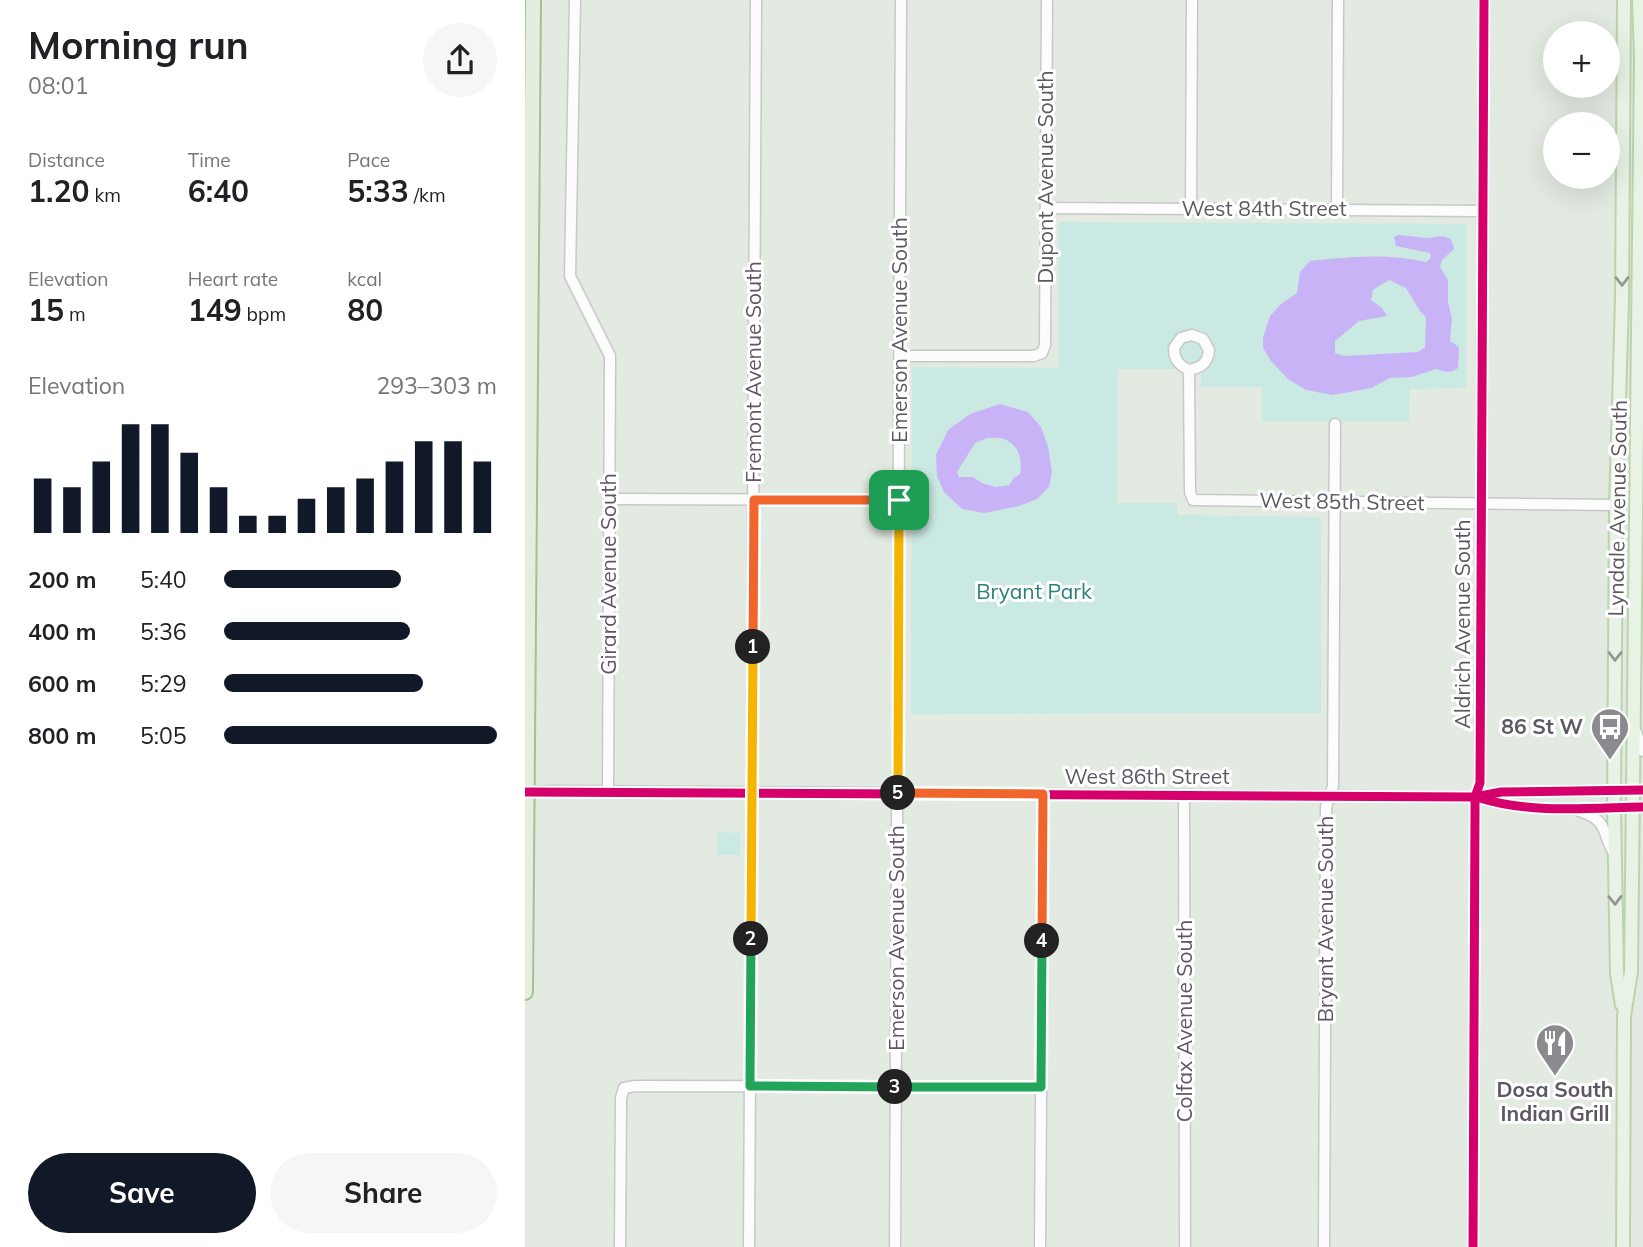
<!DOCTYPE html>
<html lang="en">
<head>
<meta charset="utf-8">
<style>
	body { margin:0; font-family:Mulish,sans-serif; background:#f6f6f6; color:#202124; height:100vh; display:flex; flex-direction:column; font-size:26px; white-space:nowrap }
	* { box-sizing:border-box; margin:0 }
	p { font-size:23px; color:#757577 }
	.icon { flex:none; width:38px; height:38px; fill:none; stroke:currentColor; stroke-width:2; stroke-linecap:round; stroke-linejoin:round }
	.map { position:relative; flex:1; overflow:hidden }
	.drawer { display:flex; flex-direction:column; background:#fff; width:525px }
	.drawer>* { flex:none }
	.tools { position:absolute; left:1018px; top:21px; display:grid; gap:14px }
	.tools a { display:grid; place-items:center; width:77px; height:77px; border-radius:50%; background:#fff; box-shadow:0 7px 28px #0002; font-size:35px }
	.pin { position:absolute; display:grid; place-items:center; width:60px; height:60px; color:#fff; margin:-30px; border-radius:14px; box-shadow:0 4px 10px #0006 }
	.km { position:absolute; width:35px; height:35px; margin:-18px; border-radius:50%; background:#222; color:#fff; font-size:19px; line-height:35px; text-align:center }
	.round { display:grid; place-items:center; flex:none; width:74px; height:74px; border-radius:37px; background:#f6f6f6 }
	.summary { display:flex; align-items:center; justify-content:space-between; height:119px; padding:0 28px }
	h1 { font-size:38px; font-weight:700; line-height:52px }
	.metrics { display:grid; grid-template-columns:repeat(3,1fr); gap:10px; height:119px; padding:7px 28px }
	.metrics div { display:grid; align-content:center }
	.metrics b { font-size:30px; font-weight:700 }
	.metrics small { font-size:19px; font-weight:400 }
	.metrics p { font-size:19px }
	.chart { height:196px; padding:14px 28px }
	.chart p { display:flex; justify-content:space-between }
	.chart svg { width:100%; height:126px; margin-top:7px; stroke:#111827; stroke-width:6 }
	.action { display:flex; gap:14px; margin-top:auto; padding:14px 28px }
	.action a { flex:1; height:80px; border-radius:42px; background:#111827; color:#fff; font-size:28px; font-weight:700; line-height:80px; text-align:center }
	.action a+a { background:#f6f6f6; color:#202124 }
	ul { padding:0 28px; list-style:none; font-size:23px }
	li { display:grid; grid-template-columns:112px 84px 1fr; align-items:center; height:52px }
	li i { height:18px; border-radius:9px; background:#111827 }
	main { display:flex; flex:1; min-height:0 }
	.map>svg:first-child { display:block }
	.green { fill:#cae9e3 }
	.water { fill:#c8b3f6; fill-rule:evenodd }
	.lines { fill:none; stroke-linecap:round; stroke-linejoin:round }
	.minor-casing { stroke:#c8c8c8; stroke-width:13 }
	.major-casing { stroke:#bbd4ad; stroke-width:16 }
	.highway-casing { stroke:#a3c090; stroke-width:18 }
	.minor { stroke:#fbfcfb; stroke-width:10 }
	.major { stroke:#e8f2e5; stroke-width:12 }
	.highway { stroke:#e4eede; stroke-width:14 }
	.minor-bridge-casing { stroke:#c8c8c8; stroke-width:13; stroke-linecap:butt }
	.minor-bridge { stroke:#fbfcfb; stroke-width:10 }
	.cycleway-casing { stroke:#fff; stroke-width:13 }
	.cycleway { stroke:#d6006c; stroke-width:9 }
	.oneway { stroke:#949596 }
	.split-1-casing { stroke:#fff; stroke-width:14 }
	.split-2-casing { stroke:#fff; stroke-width:14 }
	.split-3-casing { stroke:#fff; stroke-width:14 }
	.split-4-casing { stroke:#fff; stroke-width:14 }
	.split-5-casing { stroke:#fff; stroke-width:14 }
	.split-6-casing { stroke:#fff; stroke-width:14 }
	.split-1 { stroke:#f0652b; stroke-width:9 }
	.split-2 { stroke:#f5b400; stroke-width:9 }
	.split-3 { stroke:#22a559; stroke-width:9 }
	.split-4 { stroke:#22a559; stroke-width:9 }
	.split-5 { stroke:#f0652b; stroke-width:9 }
	.split-6 { stroke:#f5b400; stroke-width:9 }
	.labels { text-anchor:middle; stroke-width:6; stroke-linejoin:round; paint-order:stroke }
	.street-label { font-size:21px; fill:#5c5761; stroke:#fff }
	.park-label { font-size:21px; fill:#297f7a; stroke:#fff }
	.poi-label { font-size:21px; font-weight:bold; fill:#5c5761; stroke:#fff; text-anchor:end }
</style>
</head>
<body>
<main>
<section class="drawer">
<div class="summary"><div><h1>Morning run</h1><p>08:01</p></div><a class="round"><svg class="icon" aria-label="share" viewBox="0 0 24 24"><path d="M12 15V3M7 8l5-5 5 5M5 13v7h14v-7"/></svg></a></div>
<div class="metrics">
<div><p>Distance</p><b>1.20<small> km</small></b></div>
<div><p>Time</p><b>6:40</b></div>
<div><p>Pace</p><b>5:33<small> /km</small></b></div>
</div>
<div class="metrics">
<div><p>Elevation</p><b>15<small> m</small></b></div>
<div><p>Heart rate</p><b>149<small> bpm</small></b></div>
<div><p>kcal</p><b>80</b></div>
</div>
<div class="chart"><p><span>Elevation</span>293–303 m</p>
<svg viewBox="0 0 160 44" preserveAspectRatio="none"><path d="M5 44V25M15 44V28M25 44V19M35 44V6M45 44V6M55 44V16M65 44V28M75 44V38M85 44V38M95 44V32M105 44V28M115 44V25M125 44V19M135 44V12M145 44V12M155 44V19"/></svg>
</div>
<ul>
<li><b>200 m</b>5:40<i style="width:65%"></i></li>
<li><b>400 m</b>5:36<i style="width:68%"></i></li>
<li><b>600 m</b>5:29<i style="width:73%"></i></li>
<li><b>800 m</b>5:05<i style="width:100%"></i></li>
</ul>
<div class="action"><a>Save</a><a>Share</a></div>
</section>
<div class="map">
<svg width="1118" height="1247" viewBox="0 0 1118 1247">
	<rect width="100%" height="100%" fill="#e3eae2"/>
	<!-- green -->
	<g class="green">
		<polygon points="534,222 941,224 941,388 885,389 884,422 737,422 737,387 676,387 676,369 593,369 592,503 652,503 653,515 796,517 796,713 386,714 387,367 534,368"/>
		<polygon points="193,832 215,833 215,855 192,855"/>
	</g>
	<!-- water -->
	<g class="water">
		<path d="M 874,235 L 903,238 L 918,236 L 926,239 L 929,249 L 917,260 L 915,267 L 923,280 L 923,302 L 927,319 L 925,341 L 934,347 L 933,368 L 928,371 L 921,372 L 911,369 L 887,377 L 865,378 L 846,388 L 808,395 L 781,390 L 763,379 L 746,361 L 738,348 L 738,338 L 745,316 L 756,304 L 772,293 L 775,272 L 785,261 C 826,257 860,253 901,262 L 906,258 L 905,253 L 871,246 L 869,237 ZM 864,280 L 881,288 L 895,311 L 901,317 L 900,347 L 893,352 L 819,356 L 810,353 L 810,341 L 834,321 L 862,316 L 857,308 L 846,300 L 848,290 Z"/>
		<path d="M 475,404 L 503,412 L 516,427 L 523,447 L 527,472 L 524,487 L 512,499 L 494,506 L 459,513 L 437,509 L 419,492 L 412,476 L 411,455 L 423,430 L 445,414 ZM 462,438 C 467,438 475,437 479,439 C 494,445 498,460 495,474 L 489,478 L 484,485 L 471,487 L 457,483 L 448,477 L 434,477 L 432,472 L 450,443 Z"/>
	</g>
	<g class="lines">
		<!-- minor casing -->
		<g class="minor-casing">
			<g id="minor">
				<polyline points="50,0 45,276 85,356 83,792"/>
				<polyline points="521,208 958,211"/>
				<polyline points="666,209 667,0"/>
				<polyline points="812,210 813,0"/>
				<polyline points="375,356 509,356 517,353 520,345 522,0"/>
				<path d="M 664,370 C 654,365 649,360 649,348 L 656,338 L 667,335 L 678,339 L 684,350 C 683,363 676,368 664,370 L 665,492 L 668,500 L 1091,505"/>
				<polyline points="84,499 374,500"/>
				<polyline points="1111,732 1118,751"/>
				<polyline points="30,791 950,797 976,792 1118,790"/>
				<polyline points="659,795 660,1247"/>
				<path d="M 954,798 C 1006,814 1064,808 1118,807"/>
				<path d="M 1054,811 C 1084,820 1076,832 1089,853"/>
				<polyline points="95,1247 96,1098 99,1088 110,1086 516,1087"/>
				<polyline points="224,1247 231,0"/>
				<polyline points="370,1247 376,0"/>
				<polyline points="515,1247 518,794"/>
				<polyline points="799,1247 801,807 808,786 810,424"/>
				<polyline points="948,1247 950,812 950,797 955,783 959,0"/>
			</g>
		</g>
		<!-- major casing -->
		<g class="major-casing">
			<g id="major">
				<polyline points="1097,1005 1092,974 1089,808 1091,505 1097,300 1099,0"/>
				<polyline points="1098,1247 1099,1016 1106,972 1116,56 1114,0"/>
			</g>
		</g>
		<!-- highway casing -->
		<g class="highway-casing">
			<polyline id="highway" points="0,992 8,0"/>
		</g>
		<!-- minor -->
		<use href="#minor" class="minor"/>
		<!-- major -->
		<use href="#major" class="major"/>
		<!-- highway -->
		<use href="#highway" class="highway"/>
		<!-- minor-bridge casing -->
		<g class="minor-bridge-casing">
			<polyline id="minor-bridge" points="0,792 30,791"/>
		</g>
		<!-- minor-bridge -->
		<use href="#minor-bridge" class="minor-bridge"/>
		<!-- cycleway casing -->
		<g class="cycleway-casing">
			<g id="cycleway">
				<polyline points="0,792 950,797 976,792 1118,790"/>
				<path d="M 955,798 C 1005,814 1065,808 1118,807"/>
				<polyline points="948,1247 950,812 950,797 955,783 959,0"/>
			</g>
		</g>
		<!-- cycleway -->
		<use href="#cycleway" class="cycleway"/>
	</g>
	<!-- one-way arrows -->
	<defs><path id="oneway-chevron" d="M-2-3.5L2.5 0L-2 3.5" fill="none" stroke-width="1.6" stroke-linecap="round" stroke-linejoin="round" transform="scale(1.75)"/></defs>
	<g class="oneway">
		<use href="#oneway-chevron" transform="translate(1097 281) rotate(90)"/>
		<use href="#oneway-chevron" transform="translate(1090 656) rotate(90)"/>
		<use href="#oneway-chevron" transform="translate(1090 900) rotate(89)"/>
	</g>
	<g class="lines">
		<!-- split-1 casing -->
		<g class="split-1-casing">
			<polyline id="split-1" points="228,647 229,500 374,500"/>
		</g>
		<!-- split-2 casing -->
		<g class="split-2-casing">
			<polyline id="split-2" points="226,939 228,647"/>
		</g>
		<!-- split-3 casing -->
		<g class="split-3-casing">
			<polyline id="split-3" points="226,939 225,1086 370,1087"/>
		</g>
		<!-- split-4 casing -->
		<g class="split-4-casing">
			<polyline id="split-4" points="370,1087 516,1087 517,941"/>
		</g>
		<!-- split-5 casing -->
		<g class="split-5-casing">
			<polyline id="split-5" points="373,793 518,794 517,941"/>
		</g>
		<!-- split-6 casing -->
		<g class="split-6-casing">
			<polyline id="split-6" points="373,793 374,500"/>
		</g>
		<!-- split-1 -->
		<use href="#split-1" class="split-1"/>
		<!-- split-2 -->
		<use href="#split-2" class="split-2"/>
		<!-- split-3 -->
		<use href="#split-3" class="split-3"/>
		<!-- split-4 -->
		<use href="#split-4" class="split-4"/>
		<!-- split-5 -->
		<use href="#split-5" class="split-5"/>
		<!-- split-6 -->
		<use href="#split-6" class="split-6"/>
	</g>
	<!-- icons -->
	<defs>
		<g id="bus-pin" transform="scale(2.0125)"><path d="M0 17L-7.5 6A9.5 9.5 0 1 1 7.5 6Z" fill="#8b8a8e" stroke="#fff"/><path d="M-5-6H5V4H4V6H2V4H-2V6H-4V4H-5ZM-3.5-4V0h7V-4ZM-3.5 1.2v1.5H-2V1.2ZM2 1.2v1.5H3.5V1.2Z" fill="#fff"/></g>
		<g id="restaurant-pin" transform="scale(2.0125)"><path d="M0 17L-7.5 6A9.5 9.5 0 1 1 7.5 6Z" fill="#8b8a8e" stroke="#fff"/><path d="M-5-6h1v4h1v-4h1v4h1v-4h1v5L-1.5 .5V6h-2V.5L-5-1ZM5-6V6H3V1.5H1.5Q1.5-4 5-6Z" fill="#fff"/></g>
	</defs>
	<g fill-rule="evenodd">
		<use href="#bus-pin" x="1085" y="727"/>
		<use href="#restaurant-pin" x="1030" y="1043"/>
	</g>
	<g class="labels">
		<!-- street labels -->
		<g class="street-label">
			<text transform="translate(521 177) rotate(-90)" y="7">Dupont Avenue South</text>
			<text x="739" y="216">West 84th Street</text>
			<text transform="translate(375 330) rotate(-90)" y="7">Emerson Avenue South</text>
			<text transform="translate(229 372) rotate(-90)" y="7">Fremont Avenue South</text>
			<text transform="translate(817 502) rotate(1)" y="7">West 85th Street</text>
			<text transform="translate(1093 508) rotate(-89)" y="7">Lyndale Avenue South</text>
			<text transform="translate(84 574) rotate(-90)" y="7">Girard Avenue South</text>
			<text transform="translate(938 624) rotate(-90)" y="7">Aldrich Avenue South</text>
			<text x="622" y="784">West 86th Street</text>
			<text transform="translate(801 919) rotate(-90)" y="7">Bryant Avenue South</text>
			<text transform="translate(372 938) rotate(-90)" y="7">Emerson Avenue South</text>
			<text transform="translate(660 1021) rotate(-90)" y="7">Colfax Avenue South</text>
		</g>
		<!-- park labels -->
		<g class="park-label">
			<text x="509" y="599">Bryant Park</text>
		</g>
		<!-- poi labels -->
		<g class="poi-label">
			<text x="1058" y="734">86 St W</text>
			<text x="1030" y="1097" text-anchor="middle">Dosa South<tspan x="1030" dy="24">Indian Grill</tspan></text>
		</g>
	</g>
</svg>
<div class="tools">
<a>+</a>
<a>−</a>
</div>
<div class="pin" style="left:374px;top:500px;background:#1e9e55"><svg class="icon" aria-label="arrive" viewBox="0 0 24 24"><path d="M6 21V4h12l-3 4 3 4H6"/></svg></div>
<b class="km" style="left:228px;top:647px">1</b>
<b class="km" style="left:226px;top:939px">2</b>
<b class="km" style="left:370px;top:1087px">3</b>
<b class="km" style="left:517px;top:941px">4</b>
<b class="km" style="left:373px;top:793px">5</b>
</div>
</main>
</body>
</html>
